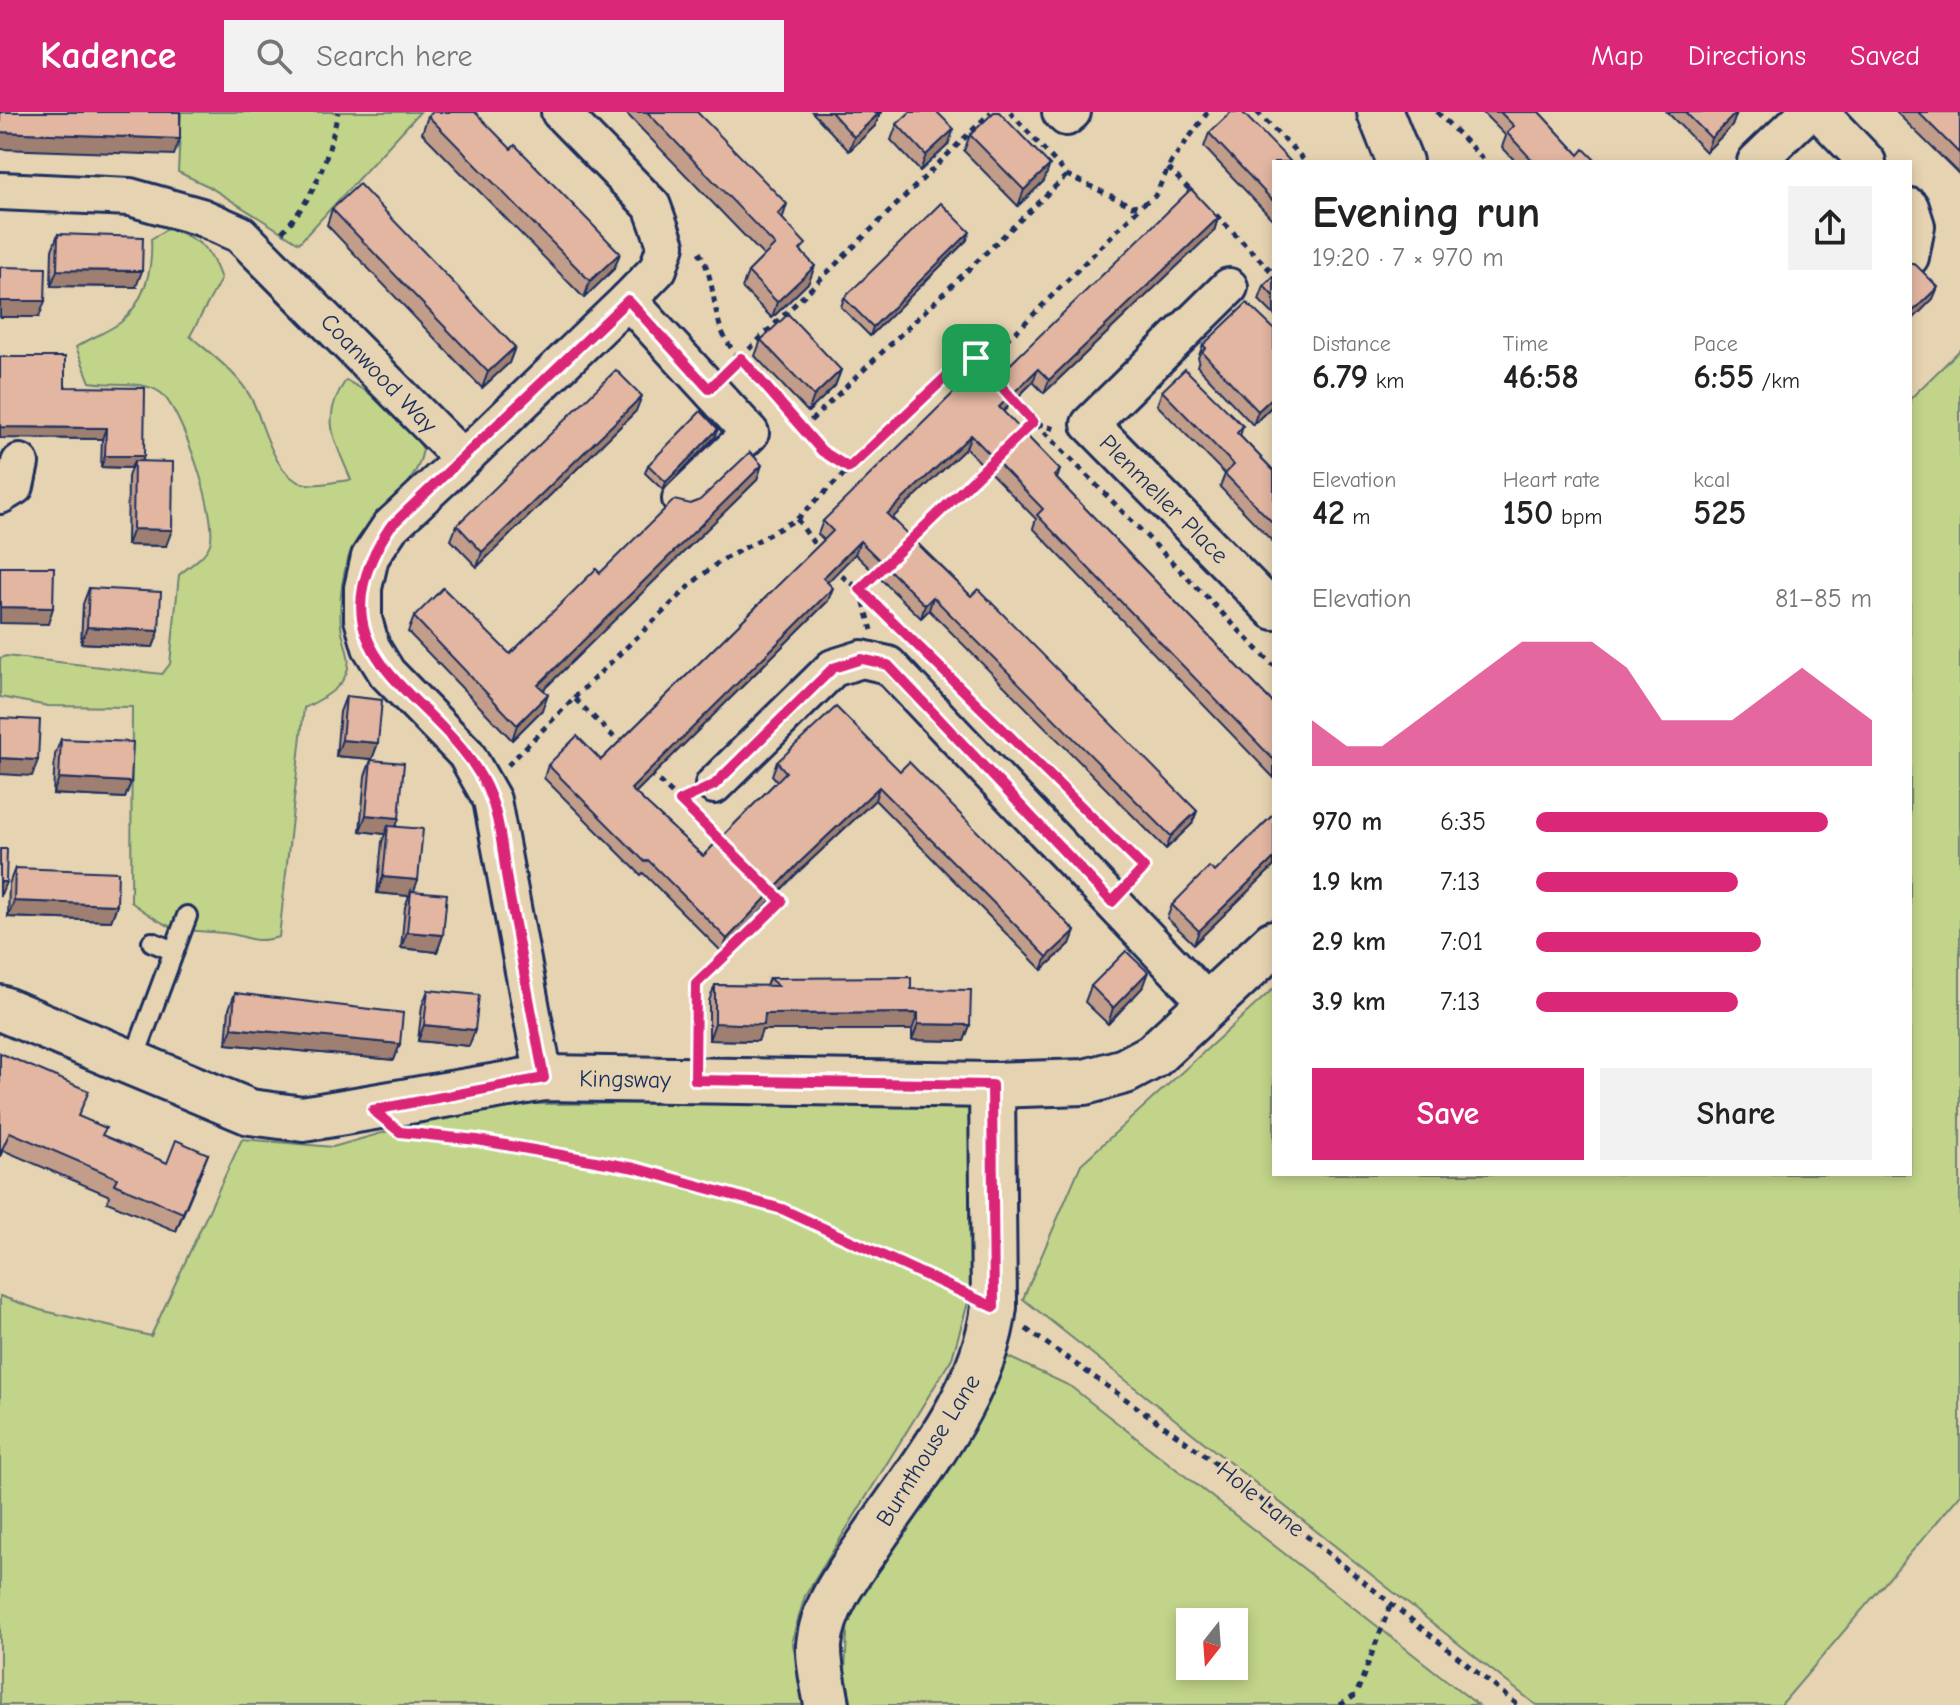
<!DOCTYPE html>
<html lang="en">
<head>
<meta charset="utf-8">
<style>
	body { margin:0; font-family:"Comic Neue",sans-serif; background:#f2f2f2; color:#222; height:100vh; display:flex; flex-direction:column; font-size:30px; white-space:nowrap }
	* { box-sizing:border-box; margin:0 }
	p { font-size:26px; color:#767676 }
	.icon { flex:none; width:44px; height:44px; fill:none; stroke:currentColor; stroke-width:2; stroke-linecap:round; stroke-linejoin:round }
	.map { position:relative; flex:1; overflow:hidden }
	.side { position:absolute; left:1272px; top:48px; width:640px; height:1016px; display:flex; flex-direction:column; background:#fff; border-radius:0px; box-shadow:0 4px 12px #0003 }
	.side>* { flex:none }
	.needle { width:52px; rotate:197deg }
	.controls { position:absolute; left:1176px; top:1496px; display:grid; gap:16px }
	.controls a { display:grid; place-items:center; width:72px; height:72px; border-radius:0px; background:#fff; box-shadow:0 4px 12px #0003; font-size:40px }
	.pin { position:absolute; display:grid; place-items:center; width:68px; height:68px; color:#fff; margin:-34px; border-radius:16px; box-shadow:0 4px 12px #0006 }
	.round { display:grid; place-items:center; flex:none; width:84px; height:84px; border-radius:0px; background:#f2f2f2 }
	.summary { display:flex; align-items:center; justify-content:space-between; height:136px; padding:0 40px }
	h1 { font-size:44px; font-weight:700; line-height:60px }
	.figures { display:grid; grid-template-columns:repeat(3,1fr); gap:12px; height:136px; padding:8px 40px }
	.figures div { display:grid; align-content:center }
	.figures b { font-size:34px; font-weight:700 }
	.figures small { font-size:22px; font-weight:400 }
	.figures p { font-size:22px }
	.chart { height:224px; padding:16px 40px }
	.chart p { display:flex; justify-content:space-between }
	.chart svg { width:100%; height:144px; margin-top:8px; fill:#db2777; opacity:.7 }
	.action { display:flex; gap:16px; margin-top:auto; padding:16px 40px }
	.action a { flex:1; height:92px; border-radius:0px; background:#db2777; color:#fff; font-size:32px; font-weight:700; line-height:92px; text-align:center }
	.action a+a { background:#f2f2f2; color:#222 }
	ul { padding:0 40px; list-style:none; font-size:26px }
	li { display:grid; grid-template-columns:128px 96px 1fr; align-items:center; height:60px }
	li i { height:20px; border-radius:10px; background:#db2777 }
	header { display:flex; align-items:center; gap:48px; box-sizing:border-box; height:112px; padding:0 40px; background:#db2777; color:#fff }
	header strong { font-size:38px }
	nav { display:flex; gap:44px; margin-inline-start:auto; font-size:28px }
	.search { width:560px; height:72px; background:#f2f2f2; display:flex; align-items:center; gap:20px; box-sizing:border-box; padding:0 28px; border-radius:0px; color:#767676; font-size:30px }
	.map>svg:first-child { display:block }
	.green { fill:#c1d489; stroke:#6e8274; stroke-width:2; fill-rule:evenodd }
	.lines { fill:none; stroke-linecap:round; stroke-linejoin:round }
	.service-casing { stroke:#1b2f5e; stroke-width:24 }
	.minor-casing { stroke:#1b2f5e; stroke-width:42 }
	.tertiary-casing { stroke:#1b2f5e; stroke-width:50 }
	.path { stroke:#1b2f5e; stroke-width:5; stroke-dasharray:6 6; stroke-linecap:butt }
	.service { stroke:#e6d3b1; stroke-width:18 }
	.minor { stroke:#e6d3b1; stroke-width:36 }
	.tertiary { stroke:#e6d3b1; stroke-width:44 }
	.wall { fill:#c29d8a; stroke:#1b2f5e; stroke-width:2 }
	.shaded-wall { fill:#9e7f71; stroke:#1b2f5e; stroke-width:2 }
	.building { fill:#e2b6a1; stroke:#1b2f5e; stroke-width:2 }
	.route-casing { stroke:#fff; stroke-width:16 }
	.route { stroke:#db2777; stroke-width:10 }
	.labels { text-anchor:middle; stroke-width:6; stroke-linejoin:round; paint-order:stroke }
	.street-label { font-size:24px; fill:#1b2f5e; stroke:#e6d3b1 }
</style>
</head>
<body>
<header>
<strong>Kadence</strong>
<div class="search"><svg class="icon" aria-label="search" viewBox="0 0 24 24"><circle cx="10" cy="10" r="6"/><path d="M15 15l6 6"/></svg>Search here</div>
<nav><a>Map</a><a>Directions</a><a>Saved</a></nav>
</header>
<div class="map">
<svg width="1960" height="1593" viewBox="0 0 1960 1593">
	<rect width="100%" height="100%" fill="#e6d3b1"/>
	<filter id="ink" filterUnits="userSpaceOnUse"><feTurbulence type="fractalNoise" baseFrequency=".0125" numOctaves="2"/><feDisplacementMap in="SourceGraphic" scale="16" xChannelSelector="R" yChannelSelector="G"/><feConvolveMatrix kernelMatrix="1 2 1 2 8 2 1 2 1" color-interpolation-filters="sRGB"/></filter>
	<g filter="url(#ink)">
		<!-- green -->
		<g class="green">
			<polygon points="181,0 420,0 299,131 208,74 178,60"/>
			<path d="M 169,116 C 200,128 210,135 221,167 L 190,224 C 212,243 242,264 254,292 C 264,315 276,369 307,372 C 321,374 337,369 351,368 C 335,328 319,307 346,268 L 395,296 L 423,337 C 415,386 362,402 348,447 C 341,469 339,490 341,514 C 342,524 346,533 348,544 C 353,571 325,586 304,596 L 279,825 C 249,833 250,823 224,821 C 174,817 173,821 131,790 L 132,595 L 48,594 L 0,585 L 0,546 L 6,544 L 162,562 L 170,552 L 179,463 C 189,454 205,445 210,432 C 219,407 182,298 161,281 C 144,268 113,274 90,270 L 76,235 C 89,227 111,218 121,210 C 145,189 153,157 151,127 Z"/>
			<polygon points="1960,238 1960,1383 1781,1593 1536,1593 1023,1187 1081,1052 1274,876 1274,1062 1910,1062 1910,287"/>
			<polygon points="935,991 967,992 975,1001 978,1156 952,1246 805,1484 792,1528 806,1593 0,1593 0,1184 40,1198 151,1224 242,1027 333,1035 427,1008 500,992"/>
			<path d="M 1004,1243 L 1070,1274 L 1478,1593 L 852,1593 L 845,1559 L 848,1504 ZM 1190,1510 L 1234,1510 L 1234,1554 L 1190,1554 Z"/>
		</g>
		<g class="lines">
			<!-- service casing -->
			<g class="service-casing">
				<g id="service">
					<polyline points="152,830 174,839"/>
					<polyline points="132,952 187,804"/>
				</g>
			</g>
			<!-- minor casing -->
			<g class="minor-casing">
				<g id="minor">
					<polyline points="1061,0 1066,5 1072,0"/>
					<polyline points="1819,0 1867,50"/>
					<polyline points="1756,50 1808,0"/>
					<polyline points="0,79 130,85 201,105 240,122 463,347 390,415 370,445 363,476 363,507 371,535 387,561 466,642 492,688 544,966"/>
					<polyline points="1910,95 1916,114 1910,145"/>
					<polyline points="1229,175 1090,312 1274,499"/>
					<polyline points="628,188 750,321 681,387"/>
					<polyline points="463,347 628,188 658,157 666,133 652,94 560,0"/>
					<polyline points="0,383 15,374 20,351"/>
					<polyline points="714,673 833,556 862,547 888,553 1210,893"/>
				</g>
			</g>
			<!-- tertiary casing -->
			<g class="tertiary-casing">
				<g id="tertiary">
					<polyline points="1380,0 1400,50"/>
					<polyline points="0,896 250,1000 303,1007 544,966 992,973 1085,970 1125,959 1153,944 1274,831"/>
					<path d="M 827,1593 C 824,1573 818,1553 819,1533 C 822,1497 847,1463 867,1435 C 916,1361 983,1285 994,1195 L 992,973"/>
				</g>
			</g>
			<!-- path -->
			<g class="path">
				<polyline points="1010,0 1067,63 1132,94 1143,92 1155,84 1171,50 1208,0"/>
				<polyline points="1257,0 1306,50"/>
				<polyline points="1437,0 1486,50"/>
				<polyline points="1168,56 1194,82"/>
				<polyline points="1216,103 1274,162"/>
				<path d="M 282,120 C 316,84 328,47 338,0"/>
				<path d="M 699,140 C 714,163 712,192 721,217 C 734,252 816,338 849,356"/>
				<polyline points="976,246 999,272"/>
				<polyline points="732,254 991,0"/>
				<polyline points="1011,286 1274,554"/>
				<polyline points="802,317 1067,63"/>
				<polyline points="1019,324 1033,310 1058,318"/>
				<polyline points="797,407 819,439"/>
				<polyline points="909,430 989,353"/>
				<polyline points="832,457 860,477 872,518"/>
				<polyline points="879,459 860,477 909,525"/>
				<polyline points="942,557 1144,756 1135,766"/>
				<polyline points="574,586 696,468 719,450 797,407 948,263 1014,222 1143,92"/>
				<polyline points="508,653 574,586 623,634"/>
				<polyline points="650,661 680,689"/>
				<polyline points="680,689 723,732"/>
				<polyline points="695,931 696,872 782,789 773,781"/>
				<polyline points="439,1024 635,1056 782,1097 958,1179"/>
				<polyline points="1026,1217 1205,1343 1518,1593"/>
				<polyline points="1340,1593 1356,1583 1391,1492"/>
			</g>
			<!-- service -->
			<use href="#service" class="service"/>
			<!-- minor -->
			<use href="#minor" class="minor"/>
			<!-- tertiary -->
			<use href="#tertiary" class="tertiary"/>
		</g>
		<!-- wall -->
		<g class="wall">
			<polygon points="625,0 697,0 782,106 803,141 809,170 772,206 742,176 748,160 764,144"/>
			<polygon points="812,0 881,0 875,14 849,39"/>
			<polygon points="1482,0 1539,0 1579,43 1597,50 1516,50 1502,35 1506,24"/>
			<polygon points="1667,0 1737,0 1732,14 1706,40"/>
			<polygon points="1896,0 1960,0 1960,63"/>
			<polygon points="428,4 511,37 620,141 614,157 584,186 422,21"/>
			<polygon points="897,12 948,33 920,59 891,28"/>
			<polygon points="1209,21 1274,50 1274,109 1204,35"/>
			<polygon points="970,23 1044,69 1018,94 964,39"/>
			<polygon points="332,97 515,235 509,251 482,276 327,113"/>
			<polygon points="1218,106 1214,119 1044,281 1033,270 1003,300 1060,358 1057,367 1274,592 1274,666 1033,416 1036,407 966,336 892,406 971,484 1197,699 1192,712 1166,737 929,498 921,506 855,442 827,470 828,489 635,681 703,744 777,669 772,663 777,650 900,659 1075,819 1070,832 1042,858 875,688 795,763 722,840 643,761 641,763 544,666 548,653 601,648 824,428 818,422 823,409 994,268"/>
			<polygon points="58,122 136,175 51,174 52,138"/>
			<polygon points="967,128 870,224 841,195 844,186"/>
			<polygon points="1274,164 1274,203 1259,188 1264,174"/>
			<polygon points="761,228 841,258 835,274 808,300 755,244"/>
			<polygon points="1203,233 1274,292 1253,313 1197,254 1199,248 1198,246"/>
			<polygon points="0,245 65,275 143,349 166,434 127,433 128,365 131,356 101,355 102,327 0,326"/>
			<polygon points="1162,279 1243,314 1240,324 1274,359 1274,431 1220,375 1225,362 1157,293"/>
			<polygon points="636,299 477,455 451,428 457,413"/>
			<polygon points="715,325 663,378 645,361 648,353"/>
			<polygon points="757,368 543,578 542,598 512,628 408,520 414,505 510,542 600,461 691,392"/>
			<polygon points="89,476 159,519 153,535 81,531 83,492"/>
			<polygon points="346,584 378,631 372,647 336,644 340,600"/>
			<polygon points="61,627 131,670 125,686 53,682 55,643"/>
			<polygon points="371,648 396,714 414,779 443,823 437,840 401,836 405,795 409,784 377,781 382,730 385,722 360,719 365,664"/>
			<polygon points="1274,702 1274,754 1194,832 1167,806 1172,793 1215,760"/>
			<polygon points="15,756 117,793 111,809 8,805 9,772"/>
			<polygon points="769,866 911,877 970,913 964,929 912,928 912,918 762,918 758,929 709,928 709,889 715,873 766,874"/>
			<polygon points="1091,874 1142,876 1108,912 1085,890"/>
			<polygon points="428,878 475,918 469,934 418,929 422,894"/>
			<polygon points="235,881 400,932 394,948 226,932 229,897"/>
			<polygon points="0,941 103,1024 167,1051 208,1042 176,1119 107,1090 110,1084 3,1038 0,1045"/>
		</g>
		<!-- shaded-wall -->
		<g class="shaded-wall">
			<polygon points="881,0 875,14 849,39 854,25"/>
			<polygon points="1737,0 1732,14 1706,40 1711,26"/>
			<polygon points="954,17 948,33 920,59 926,43"/>
			<polygon points="0,20 180,27 174,43 0,37"/>
			<polygon points="1050,53 1044,69 1018,94 1024,78"/>
			<polygon points="787,92 782,108 778,102"/>
			<polygon points="1218,106 1214,119 1044,281 1049,268"/>
			<polygon points="970,120 967,128 870,224 873,215"/>
			<polygon points="620,141 614,157 584,186 590,169"/>
			<polygon points="815,154 809,170 772,206 777,190"/>
			<polygon points="57,158 142,159 136,175 51,174"/>
			<polygon points="1938,175 1933,187 1910,210 1910,202"/>
			<polygon points="0,189 45,189 39,205 0,205"/>
			<polygon points="515,235 509,251 482,276 488,260"/>
			<polygon points="1038,257 1033,270 994,308 999,295"/>
			<polygon points="841,258 835,274 808,300 814,284"/>
			<polygon points="642,284 636,299 477,455 482,440"/>
			<polygon points="1274,284 1274,292 1253,313 1258,299"/>
			<polygon points="0,315 106,316 102,327 0,326"/>
			<polygon points="718,317 715,325 663,378 666,370"/>
			<polygon points="971,323 966,336 883,415 887,402"/>
			<polygon points="105,344 144,344 140,356 134,349 131,356 101,355"/>
			<polygon points="762,353 757,368 533,588 538,573"/>
			<polygon points="133,417 172,418 166,434 127,433"/>
			<polygon points="860,429 855,442 819,479 823,466"/>
			<polygon points="833,476 828,489 626,690 631,677"/>
			<polygon points="933,485 929,498 921,506 925,493"/>
			<polygon points="0,495 53,496 48,512 0,511"/>
			<polygon points="87,515 159,519 153,535 81,531"/>
			<polygon points="548,582 542,598 512,628 517,613"/>
			<polygon points="342,628 378,631 372,647 336,644"/>
			<polygon points="0,646 38,648 32,664 0,662"/>
			<polygon points="59,666 131,670 125,686 53,682"/>
			<polygon points="879,675 875,688 795,763 722,840 727,827 800,750"/>
			<polygon points="1197,699 1192,712 1166,737 1171,724"/>
			<polygon points="366,703 399,706 393,723 388,714 385,722 360,719"/>
			<polygon points="1274,746 1274,754 1194,832 1199,819"/>
			<polygon points="383,765 418,768 412,784 411,779 409,784 377,781"/>
			<polygon points="0,770 6,770 0,785"/>
			<polygon points="14,789 117,793 111,809 8,805"/>
			<polygon points="1075,819 1070,832 1042,858 1047,845"/>
			<polygon points="407,820 443,823 437,840 401,836"/>
			<polygon points="1148,860 1142,876 1108,912 1113,896"/>
			<polygon points="918,901 912,918 762,918 758,929 709,928 715,911 765,902"/>
			<polygon points="918,912 970,913 964,929 912,928"/>
			<polygon points="424,913 475,918 469,934 418,929"/>
			<polygon points="232,916 400,932 394,948 226,932"/>
			<polygon points="208,1042 201,1060 176,1119 183,1101"/>
		</g>
		<!-- building -->
		<g class="building">
			<polygon points="0,0 180,0 180,27 0,20"/>
			<polygon points="433,0 475,0 511,37 515,33 620,141 590,169 428,4"/>
			<polygon points="647,0 697,0 787,92 778,102 806,132 800,138 815,154 777,190 748,160 775,133"/>
			<polygon points="831,0 880,0 854,25"/>
			<polygon points="910,0 937,0 954,17 926,43 897,12"/>
			<polygon points="994,0 999,0 1050,53 1024,78 970,23"/>
			<polygon points="1231,0 1242,0 1291,50 1274,50 1274,90 1209,21"/>
			<polygon points="1500,0 1539,0 1579,43 1584,37 1597,50 1534,50 1507,21 1514,14"/>
			<polygon points="1685,0 1737,0 1711,26"/>
			<polygon points="1918,0 1960,0 1960,42"/>
			<polygon points="359,72 515,235 488,260 332,97"/>
			<polygon points="1191,77 1218,106 1049,268 1038,257 999,295 1060,358 1054,364 1274,592 1274,648 1037,403 1043,397 971,323 887,402 971,484 978,477 1197,699 1171,724 933,485 925,493 860,429 823,466 833,476 631,677 703,744 786,660 777,650 836,595 900,659 909,650 1075,819 1047,845 879,675 800,750 727,827 648,748 645,750 548,653 577,624 601,648 833,419 823,409 980,255 994,268"/>
			<polygon points="941,91 970,120 873,215 844,186"/>
			<polygon points="58,122 143,125 142,159 57,158"/>
			<polygon points="1910,151 1916,153 1938,175 1910,202"/>
			<polygon points="0,155 46,156 45,189 0,189"/>
			<polygon points="1274,164 1274,185 1264,174"/>
			<polygon points="1247,191 1274,217 1274,284 1258,299 1202,240 1206,236 1203,233"/>
			<polygon points="788,202 841,258 814,284 761,228"/>
			<polygon points="0,245 65,245 65,275 145,276 144,344 105,344 106,316 0,315"/>
			<polygon points="1185,257 1243,314 1237,321 1274,359 1274,412 1225,362 1234,353 1162,279"/>
			<polygon points="616,258 642,284 482,440 457,413"/>
			<polygon points="701,299 718,317 666,370 648,353"/>
			<polygon points="750,340 762,353 538,573 548,582 517,613 414,505 443,476 510,542 596,457 600,461 674,388 691,392 700,388"/>
			<polygon points="134,349 173,350 172,418 133,417"/>
			<polygon points="0,455 54,455 53,496 0,495"/>
			<polygon points="89,476 161,480 159,519 87,515"/>
			<polygon points="346,584 382,588 378,631 342,628"/>
			<polygon points="0,606 40,608 38,648 0,646"/>
			<polygon points="61,627 133,630 131,670 59,666"/>
			<polygon points="371,648 404,651 399,706 366,703"/>
			<polygon points="1274,702 1274,746 1199,819 1172,793 1209,755 1215,760"/>
			<polygon points="388,714 423,717 418,768 383,765"/>
			<polygon points="0,737 7,737 6,770 0,770"/>
			<polygon points="15,756 118,760 117,793 14,789"/>
			<polygon points="411,779 447,782 443,823 407,820"/>
			<polygon points="1126,839 1148,860 1113,896 1091,874"/>
			<polygon points="911,865 911,877 971,878 970,913 918,912 918,901 765,902 764,913 715,911 715,873 778,874 769,866"/>
			<polygon points="428,878 479,883 475,918 424,913"/>
			<polygon points="235,881 403,901 400,932 232,916"/>
			<polygon points="0,941 89,979 78,1004 106,1016 102,1023 167,1051 176,1028 208,1042 183,1101 114,1072 117,1066 10,1020 0,1042"/>
		</g>
	</g>
	<g class="lines" filter="url(#ink)">
		<!-- route casing -->
		<g class="route-casing">
			<path id="route" d="M 628,188 L 709,277 L 741,246 L 822,339 L 849,356 L 948,263 L 976,246 L 1033,310 L 860,477 L 1144,756 L 1112,790 L 888,553 L 862,547 L 833,556 L 714,673 L 680,689 L 782,789 L 696,872 L 695,968 L 992,973 L 994,1195 L 782,1097 L 635,1056 L 477,1028 L 400,1020 L 373,998 L 544,966 C 532,902 520,839 508,775 C 503,746 501,713 491,686 C 452,581 298,555 390,415 Z"/>
		</g>
		<!-- route -->
		<use href="#route" class="route"/>
	</g>
	<g class="labels">
		<!-- street labels -->
		<g class="street-label">
			<text transform="translate(379 261) rotate(46)" y="8">Coanwood Way</text>
			<text transform="translate(1164 387) rotate(45)" y="8">Plenmeller Place</text>
			<text transform="translate(625 967) rotate(1)" y="8">Kingsway</text>
			<text transform="translate(928 1338) rotate(-58)" y="8">Burnthouse Lane</text>
			<text transform="translate(1261 1387) rotate(39)" y="8">Hole Lane</text>
		</g>
	</g>
</svg>
<div class="controls">
<a><svg class="needle" viewBox="-14 -14 28 28"><path d="M0-13l5 13h-10z" fill="#e53935"/><path d="M0 13l5-13h-10z" fill="#767676"/></svg></a>
</div>
<div class="pin" style="left:976px;top:246px;background:#1e9e55"><svg class="icon" aria-label="arrive" viewBox="0 0 24 24"><path d="M6 21V4h12l-3 4 3 4H6"/></svg></div>
<section class="side">
<div class="summary"><div><h1>Evening run</h1><p>19:20 · 7 × 970 m</p></div><a class="round"><svg class="icon" aria-label="share" viewBox="0 0 24 24"><path d="M12 15V3M7 8l5-5 5 5M5 13v7h14v-7"/></svg></a></div>
<div class="figures">
<div><p>Distance</p><b>6.79<small> km</small></b></div>
<div><p>Time</p><b>46:58</b></div>
<div><p>Pace</p><b>6:55<small> /km</small></b></div>
</div>
<div class="figures">
<div><p>Elevation</p><b>42<small> m</small></b></div>
<div><p>Heart rate</p><b>150<small> bpm</small></b></div>
<div><p>kcal</p><b>525</b></div>
</div>
<div class="chart"><p><span>Elevation</span>81–85 m</p>
<svg viewBox="0 0 160 44" preserveAspectRatio="none"><path d="M0 44V30L10 38L20 38L30 30L40 22L50 14L60 6L70 6L80 6L90 14L100 30L110 30L120 30L130 22L140 14L150 22L160 30V44z"/></svg>
</div>
<ul>
<li><b>970 m</b>6:35<i style="width:87%"></i></li>
<li><b>1.9 km</b>7:13<i style="width:60%"></i></li>
<li><b>2.9 km</b>7:01<i style="width:67%"></i></li>
<li><b>3.9 km</b>7:13<i style="width:60%"></i></li>
</ul>
<div class="action"><a>Save</a><a>Share</a></div>
</section>
</div>
</body>
</html>
